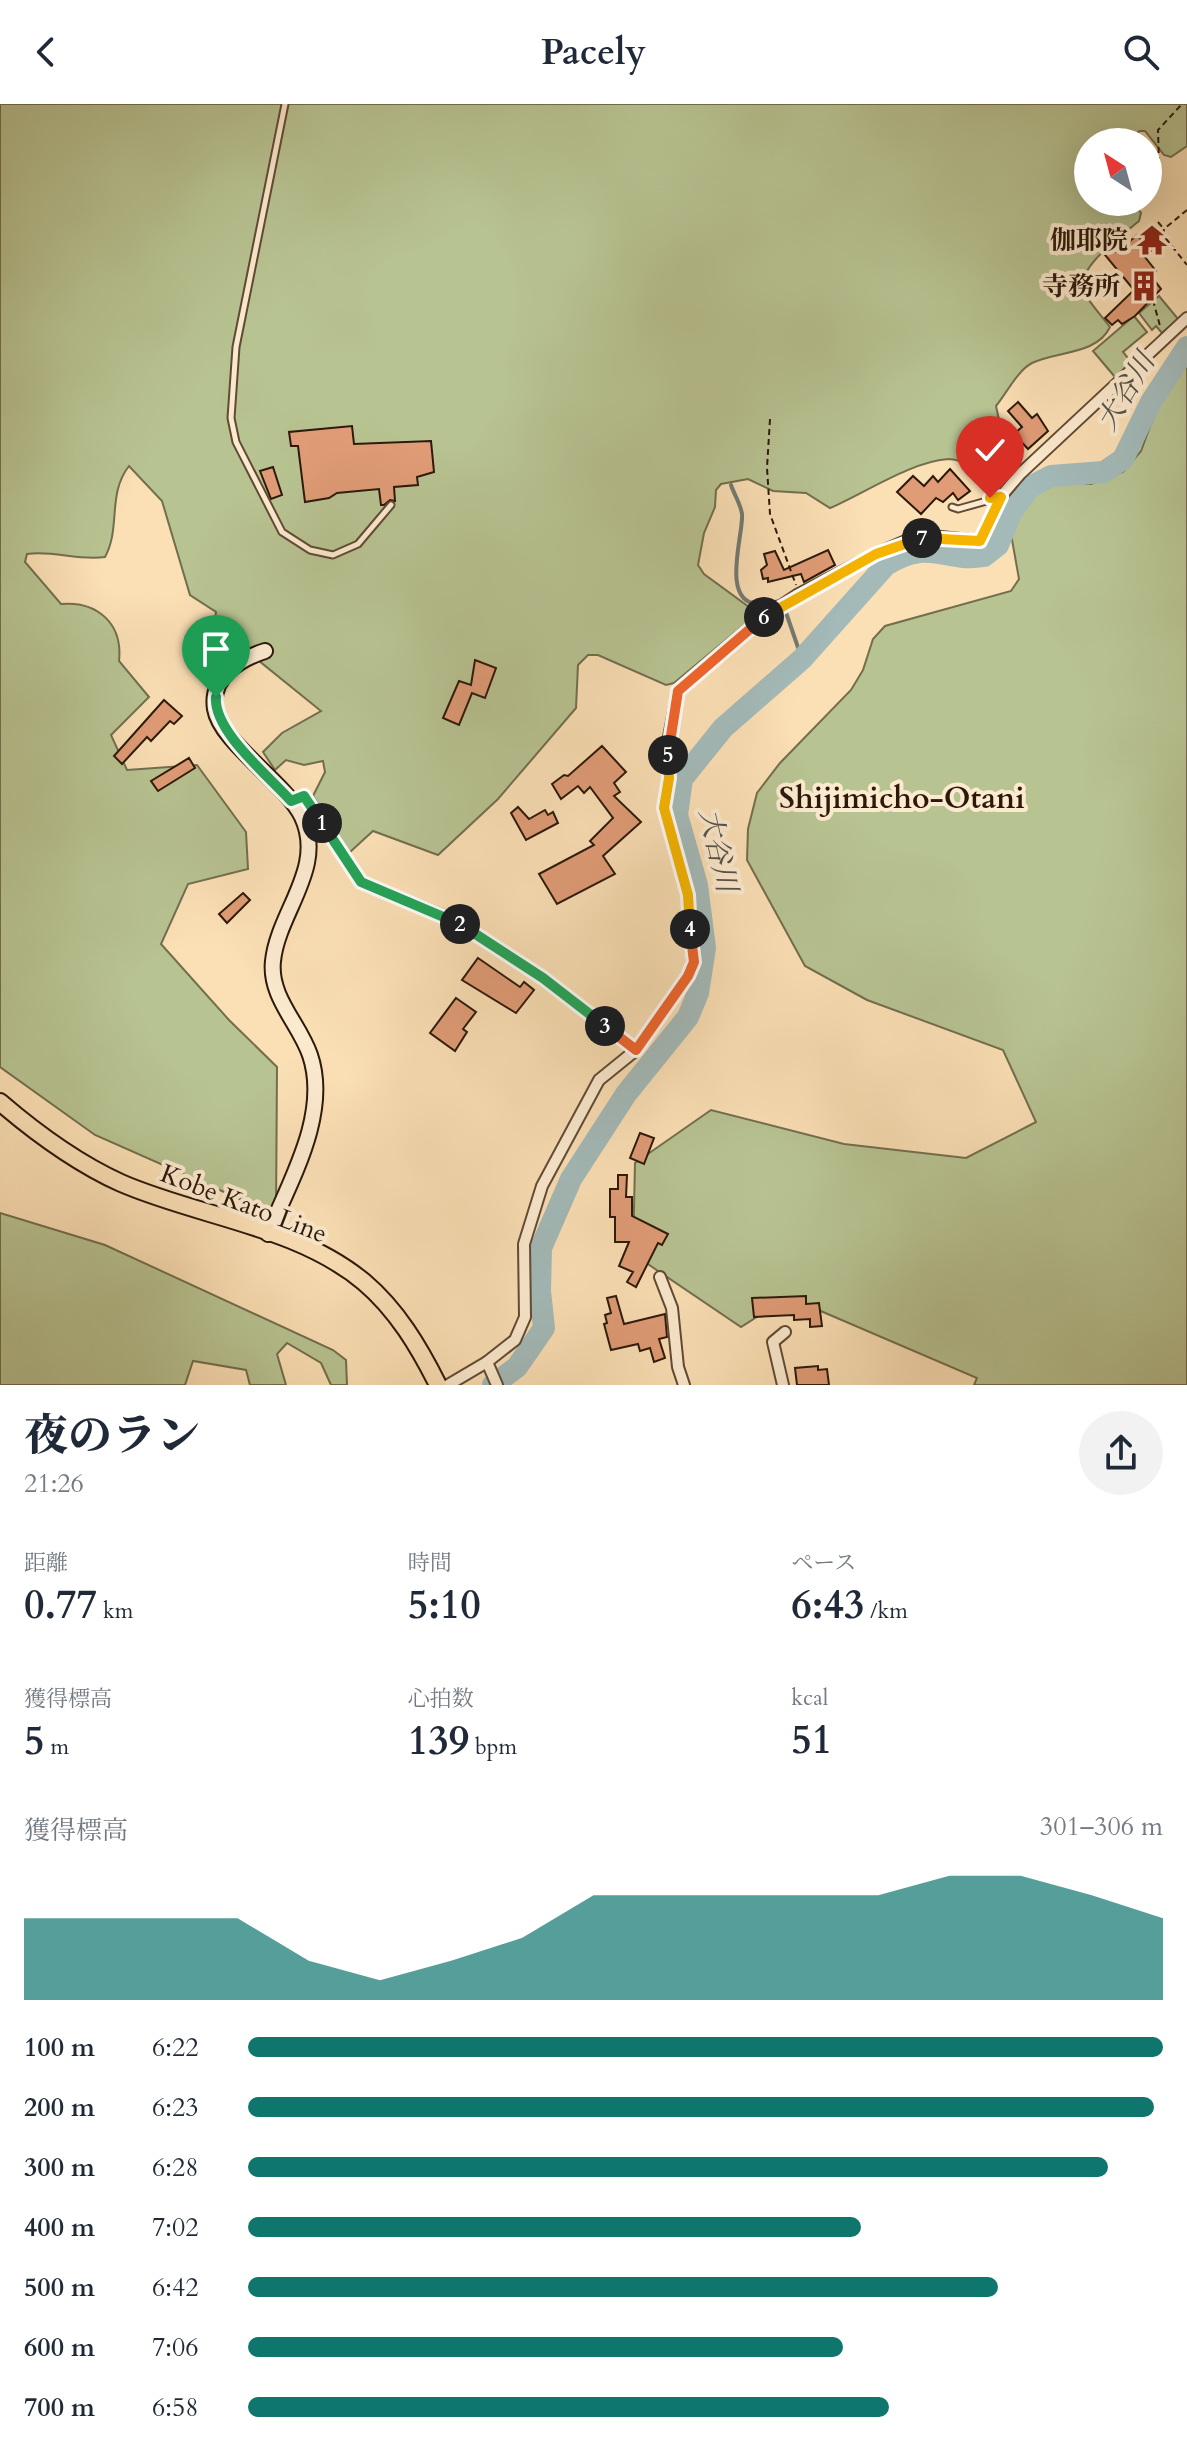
<!DOCTYPE html>
<html lang="ja">
<head>
<meta charset="utf-8">
<style>
	body { margin:0; font-family:Cardo,"Noto Serif JP",serif; background:#f2f2f3; color:#1f2937; height:100vh; display:flex; flex-direction:column; font-size:30px; white-space:nowrap }
	* { box-sizing:border-box; margin:0 }
	p { font-size:26px; color:#747a83 }
	.icon { flex:none; width:44px; height:44px; fill:none; stroke:currentColor; stroke-width:2; stroke-linecap:round; stroke-linejoin:round }
	.map { position:relative; height:1281px; overflow:hidden }
	.panel { display:flex; flex-direction:column; background:#fff; flex:1 }
	.panel>* { flex:none }
	.needle { width:52px; rotate:324deg }
	.fabs { position:absolute; left:1074px; top:24px; display:grid; gap:16px }
	.fabs a { display:grid; place-items:center; width:88px; height:88px; border-radius:50%; background:#fff; box-shadow:0 8px 32px #0002; font-size:40px }
	.pin { position:absolute; display:grid; place-items:center; width:68px; height:68px; color:#fff; margin:-82px -34px; border-radius:50% 50% 50% 0; rotate:-45deg; box-shadow:0 0 8px #0007 }
	.pin .icon { rotate:45deg }
	.km { position:absolute; width:40px; height:40px; margin:-20px; border-radius:50%; background:#222; color:#fff; font-size:22px; line-height:40px; text-align:center }
	.round { display:grid; place-items:center; flex:none; width:84px; height:84px; border-radius:42px; background:#f2f2f3 }
	.overview { display:flex; align-items:center; justify-content:space-between; height:136px; padding:0 24px }
	h1 { font-size:44px; font-weight:800; line-height:60px }
	.metrics { display:grid; grid-template-columns:repeat(3,1fr); gap:12px; height:136px; padding:8px 24px }
	.metrics div { display:grid; align-content:center }
	.metrics b { font-size:40px; font-weight:800 }
	.metrics small { font-size:22px; font-weight:400 }
	.metrics p { font-size:22px }
	.chart { height:224px; padding:16px 24px }
	.chart p { display:flex; justify-content:space-between }
	.chart svg { width:100%; height:144px; margin-top:8px; fill:#0f766e; opacity:.7 }
	ul { padding:0 24px; list-style:none; font-size:26px }
	li { display:grid; grid-template-columns:128px 96px 1fr; align-items:center; height:60px }
	li i { height:20px; border-radius:10px; background:#0f766e }
	header { display:flex; justify-content:space-between; align-items:center; height:104px; padding:0 24px; background:#fff; font-size:36px; font-weight:800 }
	.map>svg:first-child { display:block }
	.green { fill:#b8c392; stroke:#726e4e; stroke-width:2 }
	.lines { fill:none; stroke-linecap:round; stroke-linejoin:round }
	.stream { stroke:#737a73; stroke-width:4 }
	.river { stroke:#a3bab9; stroke-width:22 }
	.building { fill:#e09c76; stroke:#2c190b; stroke-width:2 }
	.lane-casing { stroke:#604a36; stroke-width:9 }
	.street-casing { stroke:#604a36; stroke-width:14 }
	.secondary-casing { stroke:#2c190b; stroke-width:18 }
	.primary-casing { stroke:#2c190b; stroke-width:20 }
	.path { stroke:#2c190b; stroke-width:2; stroke-dasharray:6 4; stroke-linecap:butt }
	.lane { stroke:#fceacf; stroke-width:5 }
	.street { stroke:#fceacf; stroke-width:10 }
	.secondary { stroke:#fceacf; stroke-width:14 }
	.primary { stroke:#fbdfb5; stroke-width:16 }
	.split-1-casing { stroke:#fff; stroke-width:16 }
	.split-2-casing { stroke:#fff; stroke-width:16 }
	.split-3-casing { stroke:#fff; stroke-width:16 }
	.split-4-casing { stroke:#fff; stroke-width:16 }
	.split-5-casing { stroke:#fff; stroke-width:16 }
	.split-6-casing { stroke:#fff; stroke-width:16 }
	.split-7-casing { stroke:#fff; stroke-width:16 }
	.split-8-casing { stroke:#fff; stroke-width:16 }
	.split-1 { stroke:#22a559; stroke-width:10 }
	.split-2 { stroke:#22a559; stroke-width:10 }
	.split-3 { stroke:#22a559; stroke-width:10 }
	.split-4 { stroke:#f0652b; stroke-width:10 }
	.split-5 { stroke:#f5b400; stroke-width:10 }
	.split-6 { stroke:#f0652b; stroke-width:10 }
	.split-7 { stroke:#f5b400; stroke-width:10 }
	.split-8 { stroke:#f5b400; stroke-width:10 }
	.labels { text-anchor:middle; stroke-width:8; stroke-linejoin:round; paint-order:stroke }
	.poi-label { font-size:26px; font-weight:bold; fill:#2c190b; stroke:#fceacf; text-anchor:end }
	.street-label { font-size:26px; fill:#2c190b; stroke:#fceacf }
	.water-label { font-size:28px; font-style:italic; fill:#565148; stroke:#fceacf }
	.quarter-label { font-size:30px; font-weight:bold; fill:#2c190b; stroke:#fceacf }
</style>
</head>
<body>
<header><svg class="icon" aria-label="back" viewBox="0 0 24 24"><path d="M15 5l-7 7 7 7"/></svg>Pacely<svg class="icon" aria-label="search" viewBox="0 0 24 24"><circle cx="10" cy="10" r="6"/><path d="M15 15l6 6"/></svg></header>
<div class="map">
<svg width="1187" height="1281" viewBox="0 0 1187 1281">
	<rect width="100%" height="100%" fill="#fbdfb5"/>
	<filter id="stains"><feTurbulence type="fractalNoise" baseFrequency=".0025" numOctaves="4"/><feColorMatrix values="0 0 0 0 .2 0 0 0 0 .09 0 0 0 0 .02 0 0 0 .5 -.17"/></filter>
	<radialGradient id="worn" r=".72"><stop offset=".6" stop-color="#630" stop-opacity="0"/><stop offset="1" stop-color="#630" stop-opacity=".3"/></radialGradient>
	<!-- green -->
	<g class="green">
		<path d="M 0,0 L 1187,0 L 1187,42 L 1171,53 L 1164,51 L 1145,27 L 1140,27 L 1124,38 L 1088,38 L 1088,98 L 1133,98 L 1141,109 L 1139,117 C 1124,130 1073,165 1084,188 C 1090,200 1102,212 1110,223 C 1097,251 1056,247 1032,259 C 1018,266 1006,290 996,302 L 1001,325 L 968,359 C 961,358 955,355 949,355 C 912,357 865,389 830,404 L 806,389 L 773,387 L 748,375 L 721,380 L 716,386 L 715,403 L 704,429 L 698,461 L 704,470 L 753,506 L 750,516 L 674,579 L 666,581 L 598,551 L 588,551 L 578,561 L 576,604 L 498,695 L 438,751 L 373,727 L 349,749 L 313,692 L 325,668 L 323,657 L 304,661 L 286,656 L 275,666 L 263,648 L 282,629 L 321,607 L 243,544 L 211,540 L 216,508 L 190,491 L 162,397 L 129,362 C 107,390 121,424 105,453 C 78,457 53,446 27,450 L 25,458 L 61,500 C 97,497 123,519 119,557 L 149,593 L 111,631 L 127,666 L 197,661 L 246,728 L 248,765 L 188,780 L 161,840 L 229,916 L 277,963 L 276,1111 L 95,1031 L 0,963 Z"/>
		<polygon points="1159,192 1178,215 1162,229 1156,222 1152,226 1139,209"/>
		<polygon points="1134,212 1147,228 1123,248 1132,259 1115,273 1093,247"/>
		<polygon points="1187,256 1187,1281 974,1281 977,1274 788,1193 741,1223 633,1150 635,1059 711,1006 844,1040 966,1054 1036,1018 1003,946 867,896 805,862 747,756 748,725 757,689 780,659 851,586 863,566 873,535 885,522 1011,487 1019,475 1011,430 1023,401 1040,382 1062,377 1091,380 1123,368 1141,347 1161,293"/>
		<polygon points="0,1109 105,1141 333,1246 346,1256 347,1281 331,1281 321,1259 287,1239 277,1250 286,1281 250,1281 246,1266 193,1257 185,1281 0,1281"/>
	</g>
	<g class="lines">
		<!-- stream -->
		<path class="stream" d="M 731,381 C 734,390 741,401 742,410 C 744,429 720,497 757,500 C 765,501 774,497 782,497 L 802,555"/>
		<!-- river -->
		<path class="river" d="M 493,1281 L 517,1263 L 544,1224 L 540,1187 L 541,1144 L 571,1075 L 626,990 L 688,913 L 698,889 L 705,844 L 697,781 L 677,711 L 682,675 L 723,624 L 802,555 L 886,461 C 930,433 944,459 984,452 L 998,441 L 1011,409 L 1030,383 L 1051,372 L 1104,368 L 1123,355 L 1151,298 L 1187,243"/>
	</g>
	<!-- building -->
	<g class="building">
		<polygon points="1137,131 1151,147 1145,153 1156,167 1152,173 1161,185 1135,212 1122,220 1118,216 1112,221 1105,214 1134,186 1105,151 1113,145 1115,148 1122,144"/>
		<polygon points="1018,298 1032,314 1037,310 1048,327 1028,345 1014,330 1022,323 1008,307"/>
		<polygon points="352,322 354,340 431,337 434,368 417,373 418,381 394,383 395,397 390,396 384,401 381,401 379,385 337,389 329,394 305,398 298,342 291,342 289,328"/>
		<polygon points="273,363 282,391 271,395 260,367"/>
		<polygon points="950,365 970,387 958,396 953,389 943,398 936,394 921,410 897,388 913,372 924,382 933,372 938,378"/>
		<polygon points="828,446 835,461 804,478 801,470 768,478 768,474 763,475 761,466 767,461 764,450 775,447 784,466"/>
		<polygon points="475,556 496,564 485,594 472,589 459,621 443,614 459,577 471,581"/>
		<polygon points="164,596 182,612 174,620 170,617 151,637 147,633 122,660 114,652"/>
		<polygon points="602,642 626,668 614,679 620,688 614,692 641,718 603,752 615,770 557,800 539,770 594,741 590,737 613,714 590,683 584,689 578,682 561,695 552,680 564,671 568,672"/>
		<polygon points="189,654 195,664 158,687 151,677"/>
		<polygon points="518,703 529,715 545,706 548,711 553,708 558,719 526,736 511,709"/>
		<polygon points="243,789 250,796 227,819 219,810"/>
		<polygon points="478,854 520,883 524,878 534,886 516,909 462,876"/>
		<polygon points="456,894 476,908 463,925 467,928 455,947 430,929"/>
		<polygon points="640,1029 654,1034 644,1060 630,1054"/>
		<polygon points="618,1071 627,1071 626,1093 632,1093 632,1112 668,1130 662,1141 658,1139 636,1183 627,1178 633,1168 619,1162 629,1138 615,1138 615,1113 610,1113 610,1085 618,1085"/>
		<polygon points="616,1192 624,1220 665,1210 667,1233 659,1235 665,1254 654,1258 650,1244 640,1247 638,1240 611,1246 604,1220 607,1219 605,1211 611,1209 607,1194"/>
		<polygon points="806,1192 806,1200 819,1199 822,1222 810,1223 810,1215 794,1216 794,1211 754,1213 752,1194"/>
		<polygon points="818,1262 818,1266 827,1265 829,1281 797,1281 795,1264"/>
	</g>
	<g class="lines">
		<!-- lane casing -->
		<g class="lane-casing">
			<g id="lane">
				<polyline points="285,0 236,243 231,314 236,338 282,428 310,446 333,451 358,440 391,401"/>
				<polyline points="952,403 958,405 1001,393"/>
			</g>
		</g>
		<!-- street casing -->
		<g class="street-casing">
			<g id="street">
				<polyline points="291,697 304,692 361,778 458,818 543,874 636,946"/>
				<polyline points="660,1173 672,1204 678,1263 684,1281"/>
				<polyline points="487,1258 497,1281"/>
				<polyline points="448,1281 487,1258 515,1236 525,1213 524,1140 542,1082 599,976 636,946 688,872 694,858 688,791 664,704 669,674 667,643 678,587 758,517 797,491 876,450 908,436 931,432 980,437 1003,390 1020,370 1187,214"/>
				<polyline points="783,1281 773,1238 785,1228"/>
			</g>
		</g>
		<!-- secondary casing -->
		<g class="secondary-casing">
			<path id="secondary" d="M 265,547 C 240,555 210,573 215,605 C 220,638 286,679 302,713 C 326,764 278,808 273,857 C 269,893 299,919 310,951 C 330,1010 290,1077 268,1130"/>
		</g>
		<!-- primary casing -->
		<g class="primary-casing">
			<path id="primary" d="M 0,998 C 36,1029 77,1059 121,1079 C 199,1113 297,1122 364,1178 C 397,1206 419,1243 438,1281"/>
		</g>
		<!-- path -->
		<g class="path">
			<polyline points="1159,59 1158,26 1182,0"/>
			<polyline points="1150,74 1152,77"/>
			<polyline points="1155,80 1158,83"/>
			<polyline points="1187,106 1164,125 1163,131 1187,161"/>
			<polyline points="1158,118 1163,124"/>
			<polyline points="1153,196 1160,222"/>
			<polyline points="770,315 767,364 770,410 796,481"/>
		</g>
		<!-- lane -->
		<use href="#lane" class="lane"/>
		<!-- street -->
		<use href="#street" class="street"/>
		<!-- secondary -->
		<use href="#secondary" class="secondary"/>
		<!-- primary -->
		<use href="#primary" class="primary"/>
	</g>
	<g class="lines">
		<!-- split-1 casing -->
		<g class="split-1-casing">
			<path id="split-1" d="M 216,593 C 213,627 269,672 291,697 L 304,692 L 322,719"/>
		</g>
		<!-- split-2 casing -->
		<g class="split-2-casing">
			<polyline id="split-2" points="322,719 361,778 460,820"/>
		</g>
		<!-- split-3 casing -->
		<g class="split-3-casing">
			<polyline id="split-3" points="460,820 543,874 605,922"/>
		</g>
		<!-- split-4 casing -->
		<g class="split-4-casing">
			<polyline id="split-4" points="605,922 636,946 688,872 694,858 690,825"/>
		</g>
		<!-- split-5 casing -->
		<g class="split-5-casing">
			<polyline id="split-5" points="668,651 669,674 664,704 688,791 690,825"/>
		</g>
		<!-- split-6 casing -->
		<g class="split-6-casing">
			<polyline id="split-6" points="668,651 678,587 764,513"/>
		</g>
		<!-- split-7 casing -->
		<g class="split-7-casing">
			<polyline id="split-7" points="764,513 876,450 922,434"/>
		</g>
		<!-- split-8 casing -->
		<g class="split-8-casing">
			<polyline id="split-8" points="922,434 980,437 1001,393 990,394"/>
		</g>
		<!-- split-1 -->
		<use href="#split-1" class="split-1"/>
		<!-- split-2 -->
		<use href="#split-2" class="split-2"/>
		<!-- split-3 -->
		<use href="#split-3" class="split-3"/>
		<!-- split-4 -->
		<use href="#split-4" class="split-4"/>
		<!-- split-5 -->
		<use href="#split-5" class="split-5"/>
		<!-- split-6 -->
		<use href="#split-6" class="split-6"/>
		<!-- split-7 -->
		<use href="#split-7" class="split-7"/>
		<!-- split-8 -->
		<use href="#split-8" class="split-8"/>
	</g>
	<!-- icons -->
	<defs>
		<g id="temple-bare" transform="scale(2.4)"><path d="M0-6L5-2H3V0L6.5 2.5H4V6H1.5V3h-3V6H-4V2.5H-6.5L-3 0V-2H-5Z" fill="#8f2418" stroke="#fceacf" stroke-width="2.5" paint-order="stroke"/></g>
		<g id="building-bare" transform="scale(2.4)"><path d="M-4-6H4V6H1V3H-1V6H-4ZM-2.5-4.3h1.7v1.8h-1.7ZM.8-4.3h1.7v1.8H.8ZM-2.5-1h1.7V.8h-1.7ZM.8-1h1.7V.8H.8Z" fill="#8f2418" stroke="#fceacf" stroke-width="2.5" paint-order="stroke"/></g>
	</defs>
	<g fill-rule="evenodd">
		<use href="#temple-bare" x="1152" y="136"/>
		<use href="#building-bare" x="1144" y="182"/>
	</g>
	<g class="labels">
		<!-- poi labels -->
		<g class="poi-label">
			<text x="1128" y="145">伽耶院</text>
			<text x="1120" y="191">寺務所</text>
		</g>
		<!-- street labels -->
		<g class="street-label">
			<text transform="translate(244 1099) rotate(21)" y="9">Kobe Kato Line</text>
		</g>
		<!-- water labels -->
		<g class="water-label">
			<text transform="translate(1125 287) rotate(-59)" y="10">大谷川</text>
			<text transform="translate(719 746) rotate(77)" y="10">大谷川</text>
		</g>
		<!-- quarter labels -->
		<g class="quarter-label">
			<text x="902" y="704">Shijimicho-Otani</text>
		</g>
	</g>
	<rect width="100%" height="100%" filter="url(#stains)"/>
	<rect width="100%" height="100%" fill="url(#worn)"/>
</svg>
<div class="fabs">
<a><svg class="needle" viewBox="-14 -14 28 28"><path d="M0-13l5 13h-10z" fill="#e53935"/><path d="M0 13l5-13h-10z" fill="#747a83"/></svg></a>
</div>
<div class="pin" style="left:216px;top:593px;background:#1e9e55"><svg class="icon" aria-label="arrive" viewBox="0 0 24 24"><path d="M6 21V4h12l-3 4 3 4H6"/></svg></div>
<div class="pin" style="left:990px;top:394px;background:#d93025"><svg class="icon" aria-label="check" viewBox="0 0 24 24"><path d="M5 12l5 5 9-10"/></svg></div>
<b class="km" style="left:322px;top:719px">1</b>
<b class="km" style="left:460px;top:820px">2</b>
<b class="km" style="left:605px;top:922px">3</b>
<b class="km" style="left:690px;top:825px">4</b>
<b class="km" style="left:668px;top:651px">5</b>
<b class="km" style="left:764px;top:513px">6</b>
<b class="km" style="left:922px;top:434px">7</b>
</div>
<section class="panel">
<div class="overview"><div><h1>夜のラン</h1><p>21:26</p></div><a class="round"><svg class="icon" aria-label="share" viewBox="0 0 24 24"><path d="M12 15V3M7 8l5-5 5 5M5 13v7h14v-7"/></svg></a></div>
<div class="metrics">
<div><p>距離</p><b>0.77<small> km</small></b></div>
<div><p>時間</p><b>5:10</b></div>
<div><p>ペース</p><b>6:43<small> /km</small></b></div>
</div>
<div class="metrics">
<div><p>獲得標高</p><b>5<small> m</small></b></div>
<div><p>心拍数</p><b>139<small> bpm</small></b></div>
<div><p>kcal</p><b>51</b></div>
</div>
<div class="chart"><p><span>獲得標高</span>301–306 m</p>
<svg viewBox="0 0 160 44" preserveAspectRatio="none"><path d="M0 44V19L10 19L20 19L30 19L40 32L50 38L60 32L70 25L80 12L90 12L100 12L110 12L120 12L130 6L140 6L150 12L160 19V44z"/></svg>
</div>
<ul>
<li><b>100 m</b>6:22<i style="width:100%"></i></li>
<li><b>200 m</b>6:23<i style="width:99%"></i></li>
<li><b>300 m</b>6:28<i style="width:94%"></i></li>
<li><b>400 m</b>7:02<i style="width:67%"></i></li>
<li><b>500 m</b>6:42<i style="width:82%"></i></li>
<li><b>600 m</b>7:06<i style="width:65%"></i></li>
<li><b>700 m</b>6:58<i style="width:70%"></i></li>
</ul>
</section>
</body>
</html>
